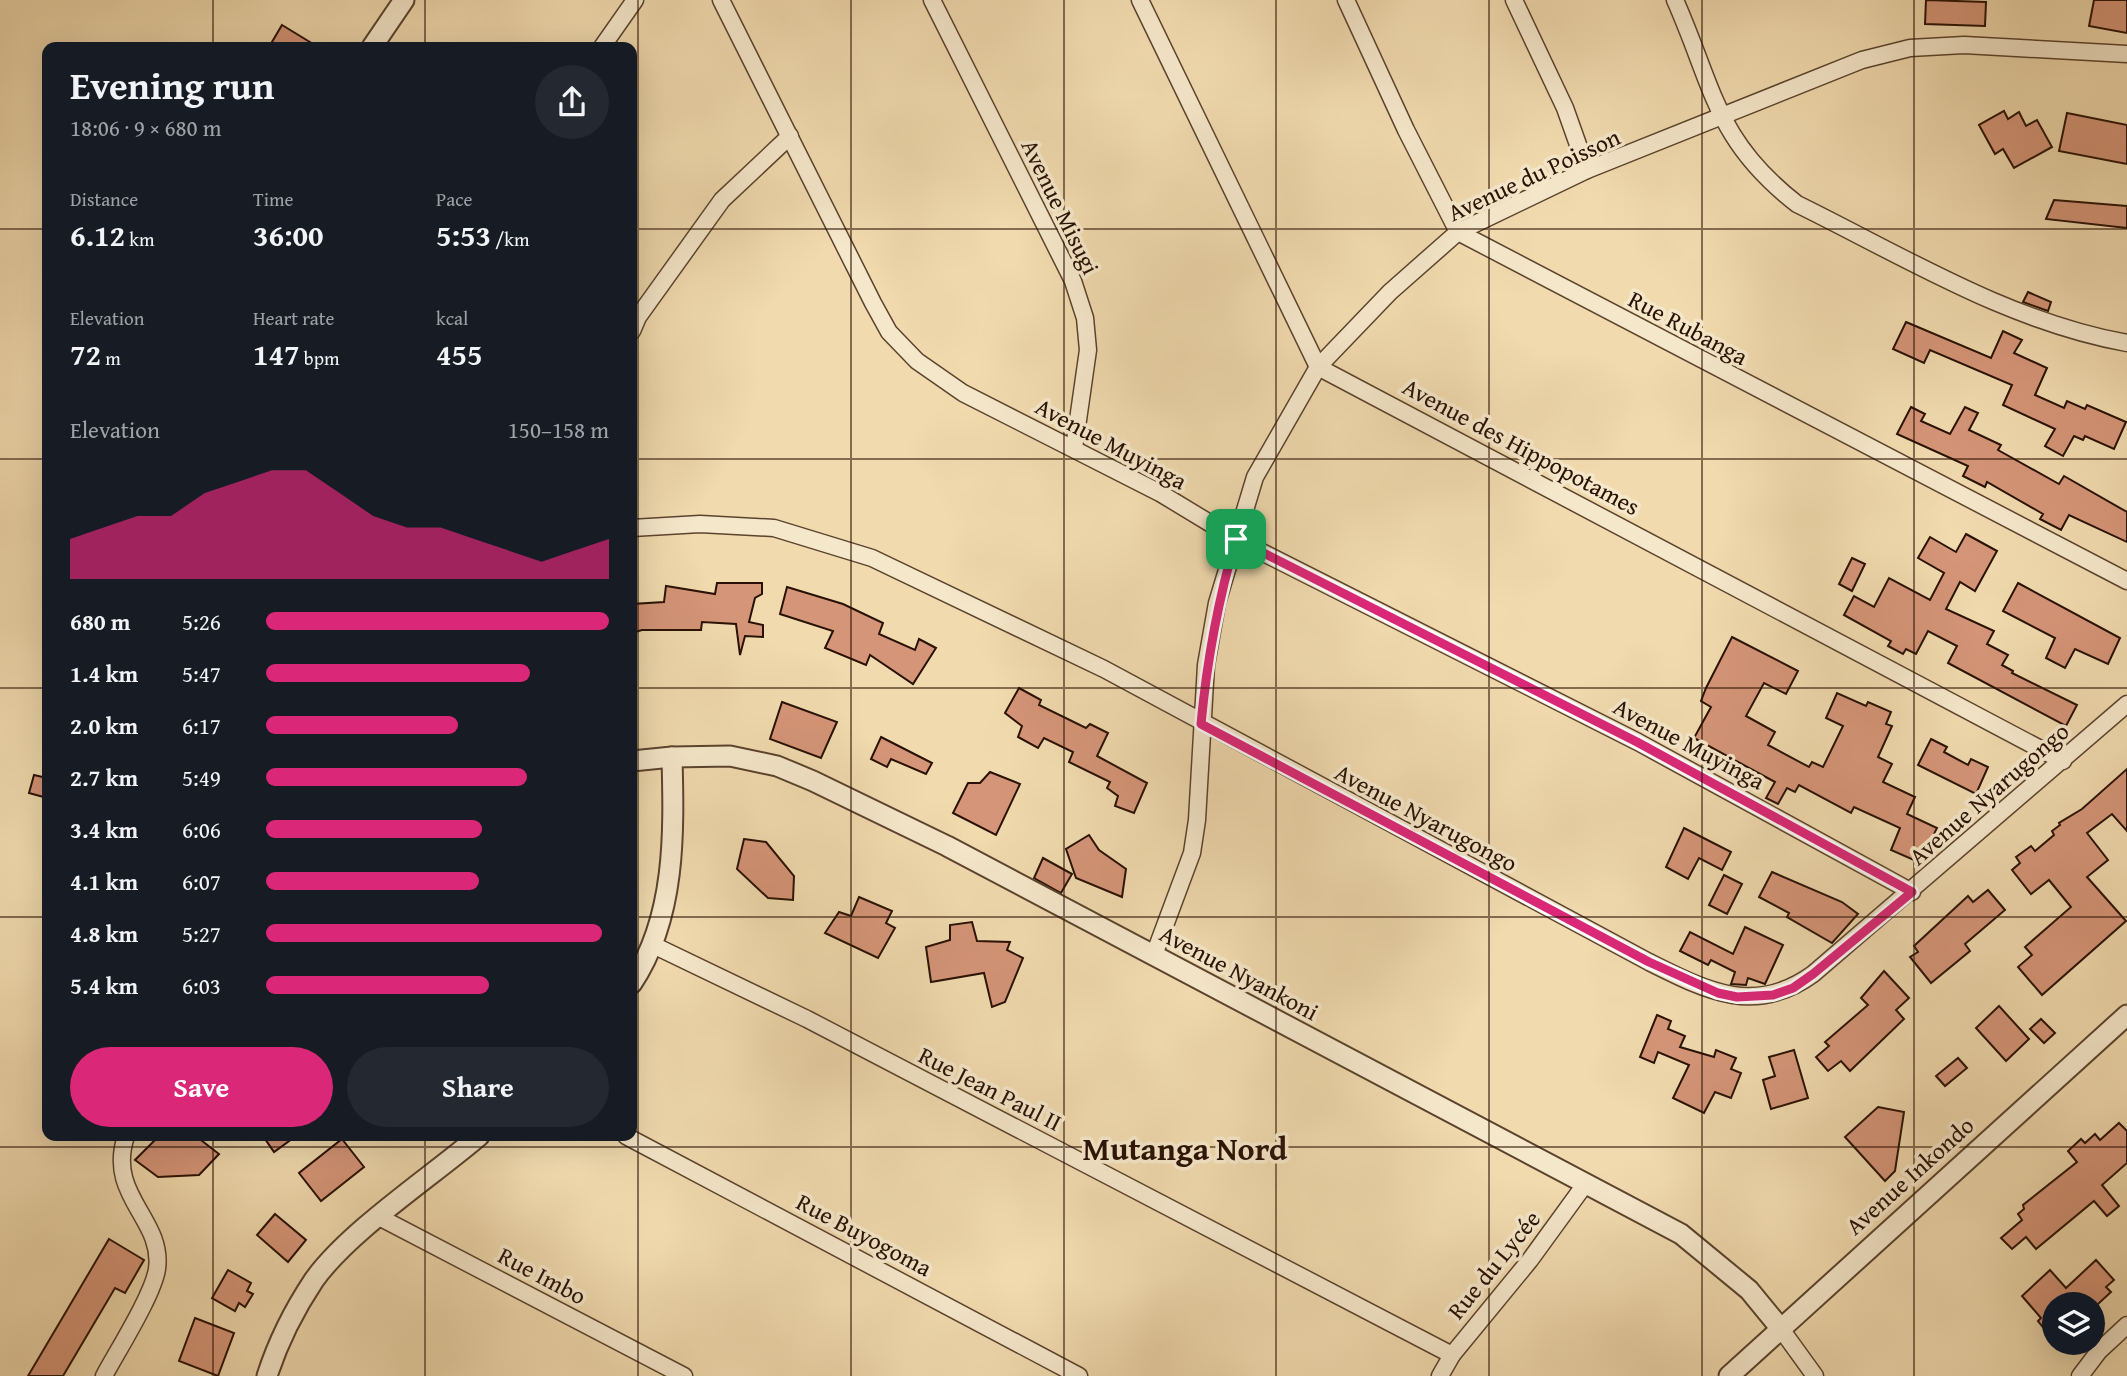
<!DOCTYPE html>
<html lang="en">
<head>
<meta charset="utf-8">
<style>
	body { margin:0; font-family:"Gentium Book Plus",serif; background:#242831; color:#f1f3f6; height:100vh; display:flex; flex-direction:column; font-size:26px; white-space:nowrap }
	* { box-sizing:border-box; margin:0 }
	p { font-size:23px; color:#9ea1a6 }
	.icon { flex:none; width:38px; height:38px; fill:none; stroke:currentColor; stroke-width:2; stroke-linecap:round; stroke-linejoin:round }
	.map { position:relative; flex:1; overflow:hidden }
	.side { position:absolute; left:42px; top:42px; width:595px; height:1099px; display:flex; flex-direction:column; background:#171b24; border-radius:14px; box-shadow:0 7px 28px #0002 }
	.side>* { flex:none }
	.buttons { position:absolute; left:2042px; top:1292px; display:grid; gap:14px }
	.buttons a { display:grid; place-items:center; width:63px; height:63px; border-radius:50%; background:#171b24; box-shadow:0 7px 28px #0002; font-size:35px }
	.pin { position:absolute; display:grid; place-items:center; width:60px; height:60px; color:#fff; margin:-30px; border-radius:14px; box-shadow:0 4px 10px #0006 }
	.round { display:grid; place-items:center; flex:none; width:74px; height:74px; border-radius:37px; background:#242831 }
	.summary { display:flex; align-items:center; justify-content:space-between; height:119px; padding:0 28px }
	h1 { font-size:38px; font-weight:700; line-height:52px }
	.figures { display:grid; grid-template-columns:repeat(3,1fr); gap:10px; height:119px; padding:7px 28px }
	.figures div { display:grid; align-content:center }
	.figures b { font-size:30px; font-weight:700 }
	.figures small { font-size:19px; font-weight:400 }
	.figures p { font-size:19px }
	.chart { height:196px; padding:14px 28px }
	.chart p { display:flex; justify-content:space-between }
	.chart svg { width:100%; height:126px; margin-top:7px; fill:#db2777; opacity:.7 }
	.primary-button { display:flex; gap:14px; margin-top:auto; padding:14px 28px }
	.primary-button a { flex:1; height:80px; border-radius:42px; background:#db2777; color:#fff; font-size:28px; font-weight:700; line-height:80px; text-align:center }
	.primary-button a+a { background:#242831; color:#f1f3f6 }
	ul { padding:0 28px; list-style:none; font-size:23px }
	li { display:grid; grid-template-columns:112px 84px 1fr; align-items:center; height:52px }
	li i { height:18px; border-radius:9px; background:#db2777 }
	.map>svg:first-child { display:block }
	.building { fill:#d59578; stroke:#291104; stroke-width:2 }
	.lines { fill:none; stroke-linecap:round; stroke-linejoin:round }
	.minor-casing { stroke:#5b432e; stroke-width:19 }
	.tertiary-casing { stroke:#5b432e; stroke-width:23 }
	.minor { stroke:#f5e7ca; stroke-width:16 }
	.tertiary { stroke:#f5e7ca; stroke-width:19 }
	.route-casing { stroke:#fff; stroke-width:14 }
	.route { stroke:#db2777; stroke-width:9 }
	.grid { fill:none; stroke:#291104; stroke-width:2; stroke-opacity:0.55 }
	.labels { text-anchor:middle; stroke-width:7; stroke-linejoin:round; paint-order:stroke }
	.street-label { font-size:24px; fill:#291104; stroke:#f5e7ca }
	.district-label { font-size:32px; font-weight:bold; fill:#291104; stroke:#f5e7ca }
</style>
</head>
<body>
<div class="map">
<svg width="2127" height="1376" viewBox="0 0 2127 1376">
	<rect width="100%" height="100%" fill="#f0daae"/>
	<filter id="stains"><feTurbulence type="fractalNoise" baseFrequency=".00286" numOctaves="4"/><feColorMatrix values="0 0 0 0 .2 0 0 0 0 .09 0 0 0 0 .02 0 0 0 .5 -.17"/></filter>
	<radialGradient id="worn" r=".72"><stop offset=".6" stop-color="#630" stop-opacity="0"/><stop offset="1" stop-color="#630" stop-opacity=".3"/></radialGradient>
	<!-- building -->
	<g class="building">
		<polygon points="1926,0 1986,2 1985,26 1925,24"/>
		<polygon points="2094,0 2127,0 2127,33 2089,26"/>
		<polygon points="282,25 318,47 269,47"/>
		<polygon points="2004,111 2008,119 2019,112 2026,126 2037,120 2052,147 2014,168 2003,149 1995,154 1979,125"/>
		<polygon points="2067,113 2127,125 2127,164 2059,151"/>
		<polygon points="2054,200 2127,206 2127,228 2046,219"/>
		<polygon points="2028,292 2051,302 2048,311 2023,302"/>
		<polygon points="1906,322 1991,358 2003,331 2022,340 2014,353 2047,368 2035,395 2064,408 2067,401 2085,409 2087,405 2126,422 2114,449 2085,436 2083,440 2074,436 2063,456 2045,446 2055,429 2003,405 2012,385 1930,350 1924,363 1893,349"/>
		<polygon points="1911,407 1925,414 1921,421 1950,434 1965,407 1978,413 1969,430 2001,445 1998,450 2059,484 2064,476 2127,512 2127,542 2069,515 2061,530 2040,519 2043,514 1987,482 1985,487 1963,476 1968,466 1897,434"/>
		<polygon points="1966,534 1997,551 1975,591 1960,582 1946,609 1994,631 1987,644 2008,655 2002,665 2013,671 2012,673 2077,705 2066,726 1948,663 1957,646 1928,631 1916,654 1906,649 1903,654 1888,646 1891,641 1844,615 1854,596 1874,607 1889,578 1930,600 1944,573 1918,558 1930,537 1956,552"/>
		<polygon points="1852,558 1865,564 1852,591 1839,584"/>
		<polygon points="717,583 762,583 762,594 755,598 749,622 763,625 763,637 745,636 740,655 736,624 702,622 701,630 642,630 632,633 632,604 664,602 666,586 715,594"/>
		<polygon points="2018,583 2120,638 2108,664 2075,649 2065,668 2046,658 2055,638 2003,611"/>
		<polygon points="787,587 843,604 883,623 879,634 915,650 919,639 936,648 913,684 870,655 866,665 825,648 833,631 780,614"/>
		<polygon points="1732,637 1798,671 1786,694 1764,683 1746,716 1775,732 1768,745 1809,767 1812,762 1823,767 1843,726 1826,718 1837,693 1866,706 1868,702 1891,712 1886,724 1892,726 1878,757 1892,764 1883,782 1915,797 1907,814 1937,828 1927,849 1922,847 1916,861 1891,850 1900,828 1854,807 1851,813 1799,785 1795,792 1787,788 1778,804 1766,798 1775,782 1694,738 1711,707 1701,701 1706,688"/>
		<polygon points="1019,688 1041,700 1039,705 1086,728 1090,724 1108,733 1097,756 1147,783 1134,813 1115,806 1118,796 1107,788 1110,782 1069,762 1073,752 1044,738 1038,748 1018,737 1022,726 1005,713"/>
		<polygon points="782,702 837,722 821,758 770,739"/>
		<polygon points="881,737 932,763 926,774 891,759 887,767 871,759"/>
		<polygon points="1931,739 1947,747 1944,752 1968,765 1971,759 1988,767 1976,794 1918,765"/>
		<polygon points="2127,769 2127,831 2112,814 2087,833 2108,860 2087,877 2126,921 2042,995 2018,967 2032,955 2025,947 2071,907 2049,880 2031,894 2012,870 2020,863 2016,857 2031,846 2035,851 2054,835 2052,831 2060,825 2059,823 2082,809"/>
		<polygon points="990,772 1020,784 996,835 953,813 968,783 980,783"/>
		<polygon points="34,775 47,778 47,798 29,793"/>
		<polygon points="1684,828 1731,852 1722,870 1699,858 1688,879 1666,867"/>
		<polygon points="1089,835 1099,850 1126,869 1122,897 1076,878 1066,849"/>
		<polygon points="744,839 766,842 794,876 793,900 768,898 737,869"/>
		<polygon points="1043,858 1072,874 1061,893 1034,878"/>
		<polygon points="1772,872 1842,902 1858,914 1832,943 1787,917 1789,913 1759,897"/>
		<polygon points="1724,875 1742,884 1727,914 1709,905"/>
		<polygon points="1988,890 2005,910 1965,944 1970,951 1931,983 1910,957 1918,952 1914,946 1968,896 1973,902"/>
		<polygon points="859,897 892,911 886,923 895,928 878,958 825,933 839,912 851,916"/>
		<polygon points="972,922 977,941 1010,942 1007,950 1023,958 1005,1002 992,1007 984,973 931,982 926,947 950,940 950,925"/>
		<polygon points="1745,927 1783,945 1765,984 1748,978 1746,985 1731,984 1735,972 1711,960 1708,965 1680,951 1690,932 1733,954"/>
		<polygon points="1884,971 1909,998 1896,1010 1904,1019 1850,1071 1841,1061 1828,1071 1816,1057 1829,1046 1825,1042 1868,1005 1861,998"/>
		<polygon points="1999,1006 2029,1039 2006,1061 1976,1028"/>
		<polygon points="1657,1015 1671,1021 1668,1029 1685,1036 1680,1047 1714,1057 1716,1050 1736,1058 1731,1069 1741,1073 1731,1098 1715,1092 1704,1113 1673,1098 1689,1065 1658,1052 1654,1063 1640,1057"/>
		<polygon points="2041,1019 2055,1033 2044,1043 2030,1029"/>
		<polygon points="1794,1050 1808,1098 1771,1109 1763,1080 1775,1076 1769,1057"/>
		<polygon points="1958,1058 1967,1068 1945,1086 1936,1076"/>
		<polygon points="1878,1107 1904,1112 1895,1171 1885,1181 1845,1137"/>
		<polygon points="2119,1123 2127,1131 2127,1163 2102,1185 2119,1206 2107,1216 2094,1201 2036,1249 2026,1237 2012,1249 2001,1238 2022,1220 2018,1214 2024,1209 2023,1205 2077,1162 2068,1151 2081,1139 2085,1143 2095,1134 2100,1140"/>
		<polygon points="263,1136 296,1136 274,1152"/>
		<polygon points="197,1137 219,1154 199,1175 158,1177 135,1160 156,1139"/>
		<polygon points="342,1139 364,1167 321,1201 299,1173"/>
		<polygon points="275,1214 306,1240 288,1262 257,1235"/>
		<polygon points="109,1239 144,1260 125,1293 115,1288 63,1376 28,1376"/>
		<polygon points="2096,1260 2114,1280 2106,1287 2111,1292 2098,1304 2054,1304 2054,1341 2038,1321 2041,1318 2022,1296 2050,1270 2066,1288"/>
		<polygon points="228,1270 251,1283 247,1291 253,1294 245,1307 239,1303 235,1311 212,1298"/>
		<polygon points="195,1318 234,1333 218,1376 179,1361"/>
	</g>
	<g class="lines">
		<!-- minor casing -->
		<g class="minor-casing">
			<g id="minor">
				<polyline points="721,0 873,303 889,332 917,361 963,393 1160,493 1236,539 1638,742 1912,892"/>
				<polyline points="932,0 1073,281 1085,318 1088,350 1074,448"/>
				<polyline points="1140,0 1318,367 2063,761"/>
				<polyline points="1346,0 1406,130 1458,232 2127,581"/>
				<polyline points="1514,0 1565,108 1587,170"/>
				<path d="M 1675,0 C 1714,88 1715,140 1797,204 C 1903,256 2009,322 2127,343"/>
				<polyline points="602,47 635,0"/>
				<polyline points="632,331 638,317 722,200 790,136"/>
				<path d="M 632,528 L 700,524 L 774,528 L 872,558 L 1104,669 L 1649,962 C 1707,991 1755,1016 1813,974 L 2127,704"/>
				<polyline points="653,945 807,1019 1452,1355"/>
				<polyline points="1154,955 1192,853 1197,820 1206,665 1217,603 1255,477 1318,367 1390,292 1458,232 1587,170 1862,60 1910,48 1964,45 2127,54"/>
				<polyline points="626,1136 1079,1376"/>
				<polyline points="379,1217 684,1376"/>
				<polyline points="1781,1329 1815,1376"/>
				<path d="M 104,1376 C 118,1350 153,1295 157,1269 C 164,1219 106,1196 126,1136"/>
				<polyline points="1440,1376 1452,1355 1530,1260 1586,1183"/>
				<polyline points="2080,1376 2099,1351 2127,1325"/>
			</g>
		</g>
		<!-- tertiary casing -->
		<g class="tertiary-casing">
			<g id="tertiary">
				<polyline points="372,47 404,0"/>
				<polyline points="632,761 672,757 730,756 777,766 813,781 947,846 1681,1234 1749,1290 1781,1329"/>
				<path d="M 632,983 C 676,917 674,833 672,757"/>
				<path d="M 267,1376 C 278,1342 294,1310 314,1280 C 349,1231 431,1177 479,1136"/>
				<polyline points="1729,1376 2127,1015"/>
			</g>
		</g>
		<!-- minor -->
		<use href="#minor" class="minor"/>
		<!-- tertiary -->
		<use href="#tertiary" class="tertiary"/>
	</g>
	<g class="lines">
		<!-- route casing -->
		<g class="route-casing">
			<path id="route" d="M 1236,539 L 1637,742 L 1912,892 L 1813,974 L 1793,988 L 1773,995 L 1737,997 L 1718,993 L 1649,962 L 1201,724 C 1207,660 1218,600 1236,539 Z"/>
		</g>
		<!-- route -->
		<use href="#route" class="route"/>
	</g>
	<!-- grid -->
	<path class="grid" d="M 213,0 L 213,47M 425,0 L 425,47M 638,0 L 638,1376M 851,0 L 851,1376M 1064,0 L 1064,1376M 1276,0 L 1276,1376M 1489,0 L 1489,1376M 1702,0 L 1702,1376M 1914,0 L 1914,1376M 0,229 L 47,229M 632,229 L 2127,229M 0,459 L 47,459M 632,459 L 2127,459M 0,688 L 47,688M 632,688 L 2127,688M 0,917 L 47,917M 632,917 L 2127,917M 213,1136 L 213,1376M 425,1136 L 425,1376M 0,1147 L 2127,1147"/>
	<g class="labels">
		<!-- street labels -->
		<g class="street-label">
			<text transform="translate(1534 175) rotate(-25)" y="8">Avenue du Poisson</text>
			<text transform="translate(1060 207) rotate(64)" y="8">Avenue Misugi</text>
			<text transform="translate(1688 328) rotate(28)" y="8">Rue Rubanga</text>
			<text transform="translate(1111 444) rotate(28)" y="8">Avenue Muyinga</text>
			<text transform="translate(1521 447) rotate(28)" y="8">Avenue des Hippopotames</text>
			<text transform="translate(1689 744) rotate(28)" y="8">Avenue Muyinga</text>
			<text transform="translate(1989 794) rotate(-41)" y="8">Avenue Nyarugongo</text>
			<text transform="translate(1426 818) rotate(28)" y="8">Avenue Nyarugongo</text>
			<text transform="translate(1239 973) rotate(28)" y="8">Avenue Nyankoni</text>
			<text transform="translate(990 1089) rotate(27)" y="8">Rue Jean Paul II</text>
			<text transform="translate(1910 1176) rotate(-42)" y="8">Avenue Inkondo</text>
			<text transform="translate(864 1235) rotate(28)" y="8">Rue Buyogoma</text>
			<text transform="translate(1494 1265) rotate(-51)" y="8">Rue du Lycée</text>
			<text transform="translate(542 1276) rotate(28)" y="8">Rue Imbo</text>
		</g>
		<!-- district labels -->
		<g class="district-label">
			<text x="1185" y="1160">Mutanga Nord</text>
		</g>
	</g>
	<rect width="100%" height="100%" filter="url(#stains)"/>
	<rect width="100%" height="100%" fill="url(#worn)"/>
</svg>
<div class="buttons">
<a><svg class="icon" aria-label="layers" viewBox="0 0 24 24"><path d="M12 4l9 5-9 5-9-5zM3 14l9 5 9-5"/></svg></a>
</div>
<div class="pin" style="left:1236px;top:539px;background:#1e9e55"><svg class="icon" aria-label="arrive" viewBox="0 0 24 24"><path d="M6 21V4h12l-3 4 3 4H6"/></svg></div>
<section class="side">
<div class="summary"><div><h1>Evening run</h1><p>18:06 · 9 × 680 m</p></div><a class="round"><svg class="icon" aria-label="share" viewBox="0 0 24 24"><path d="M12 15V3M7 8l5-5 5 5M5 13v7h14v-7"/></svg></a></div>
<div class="figures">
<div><p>Distance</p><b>6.12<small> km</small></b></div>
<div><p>Time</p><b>36:00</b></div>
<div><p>Pace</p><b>5:53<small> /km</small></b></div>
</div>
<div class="figures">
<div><p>Elevation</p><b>72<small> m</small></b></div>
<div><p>Heart rate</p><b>147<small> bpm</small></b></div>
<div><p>kcal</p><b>455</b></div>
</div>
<div class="chart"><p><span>Elevation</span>150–158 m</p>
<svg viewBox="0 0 160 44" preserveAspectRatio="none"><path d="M0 44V30L10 26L20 22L30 22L40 14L50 10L60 6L70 6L80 14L90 22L100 26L110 26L120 30L130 34L140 38L150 34L160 30V44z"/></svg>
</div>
<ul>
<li><b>680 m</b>5:26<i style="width:100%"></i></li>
<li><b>1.4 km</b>5:47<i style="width:77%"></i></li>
<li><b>2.0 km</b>6:17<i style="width:56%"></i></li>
<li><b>2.7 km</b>5:49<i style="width:76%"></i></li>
<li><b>3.4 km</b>6:06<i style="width:63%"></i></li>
<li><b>4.1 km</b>6:07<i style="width:62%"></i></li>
<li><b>4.8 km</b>5:27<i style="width:98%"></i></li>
<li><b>5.4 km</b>6:03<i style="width:65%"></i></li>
</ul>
<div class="primary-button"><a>Save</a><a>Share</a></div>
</section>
</div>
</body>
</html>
